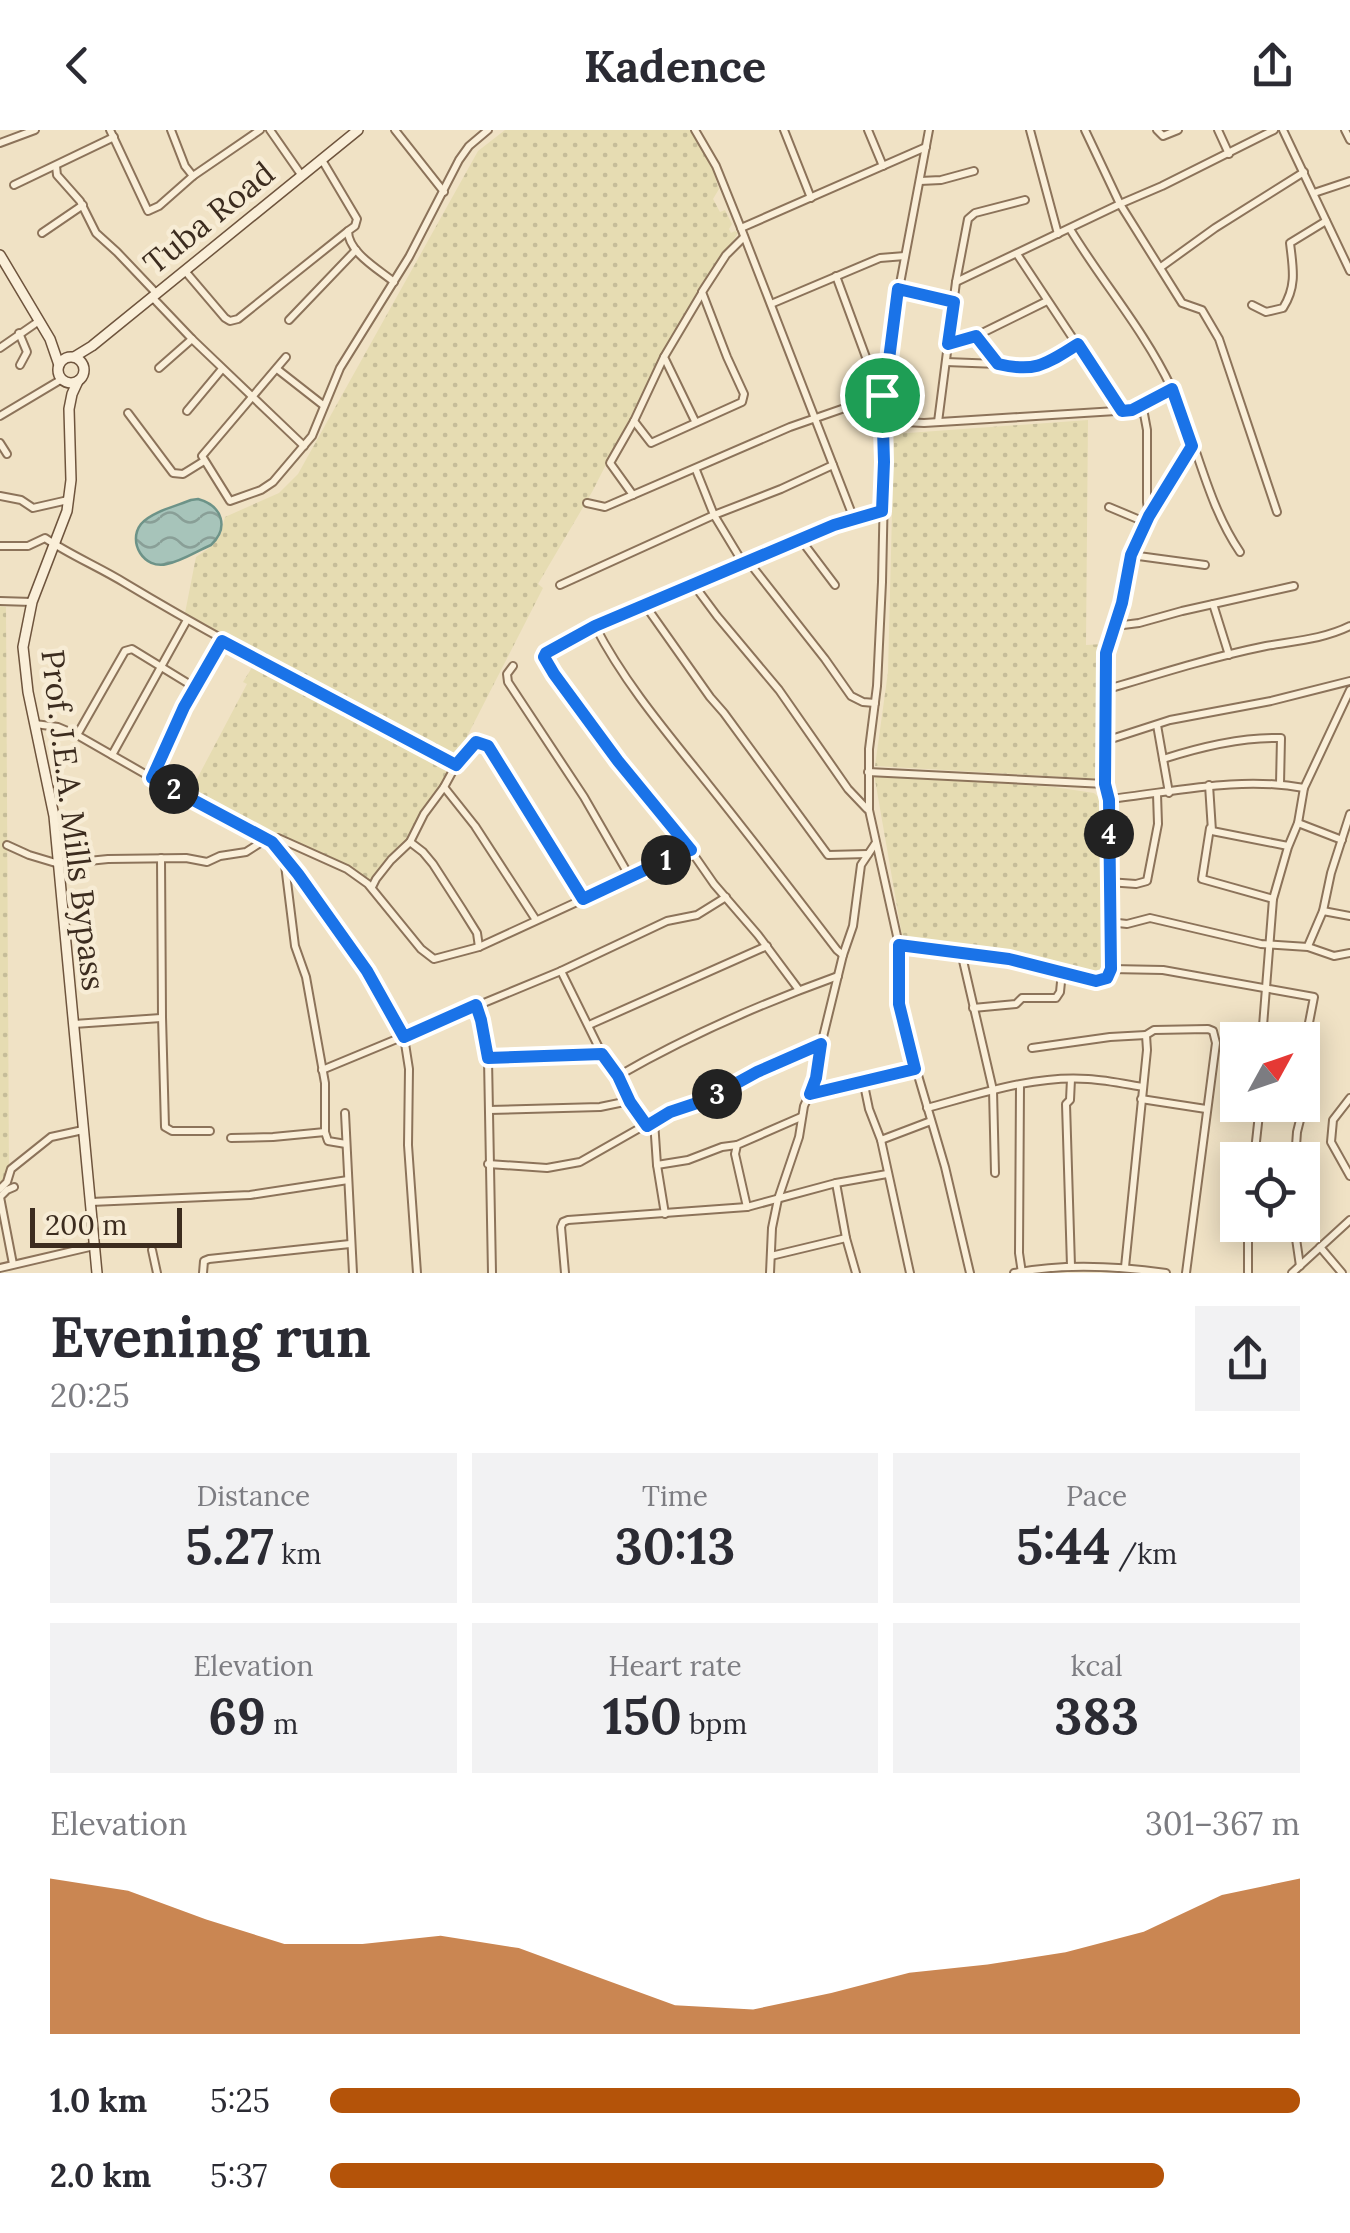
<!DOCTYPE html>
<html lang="en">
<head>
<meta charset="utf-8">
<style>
	body { margin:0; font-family:Lora,serif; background:#f2f2f3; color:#2b2b33; height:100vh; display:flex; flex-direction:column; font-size:38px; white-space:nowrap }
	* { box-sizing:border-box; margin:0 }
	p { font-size:32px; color:#7c7c81 }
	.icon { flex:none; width:55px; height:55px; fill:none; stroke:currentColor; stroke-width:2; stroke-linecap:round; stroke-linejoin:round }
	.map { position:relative; height:1143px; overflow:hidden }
	.sheet { display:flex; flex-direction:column; background:#fff; flex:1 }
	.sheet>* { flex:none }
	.needle { width:65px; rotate:50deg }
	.buttons { position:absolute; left:1220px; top:892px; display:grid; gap:20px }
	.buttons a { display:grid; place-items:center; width:100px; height:100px; border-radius:0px; background:#fff; box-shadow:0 5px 25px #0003; font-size:50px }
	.scale { position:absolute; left:30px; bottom:25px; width:152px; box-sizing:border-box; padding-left:10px; border:5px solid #3c2c1f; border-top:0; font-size:28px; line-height:35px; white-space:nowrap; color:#3c2c1f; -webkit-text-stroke:8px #f7ecd5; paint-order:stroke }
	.pin { position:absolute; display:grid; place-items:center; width:85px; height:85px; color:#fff; margin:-42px; border:5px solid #fff; border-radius:50%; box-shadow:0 2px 10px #0007 }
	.km { position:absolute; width:50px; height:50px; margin:-25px; border-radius:50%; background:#222; color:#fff; font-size:28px; line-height:50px; text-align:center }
	.round { display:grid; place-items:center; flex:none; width:105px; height:105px; border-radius:0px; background:#f2f2f3 }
	.overview { display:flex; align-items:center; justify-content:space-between; height:170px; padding:0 50px }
	h1 { font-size:55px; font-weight:700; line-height:75px }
	.figures { display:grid; grid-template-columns:repeat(3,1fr); gap:15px; height:170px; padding:10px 50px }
	.figures div { display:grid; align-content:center; border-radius:0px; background:#f2f2f3; text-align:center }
	.figures b { font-size:50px; font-weight:700 }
	.figures small { font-size:28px; font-weight:400 }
	.figures p { font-size:28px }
	.chart { height:280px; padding:20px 50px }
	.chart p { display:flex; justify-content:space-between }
	.chart svg { width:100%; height:180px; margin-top:10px; fill:#b45309; opacity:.7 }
	ul { padding:0 50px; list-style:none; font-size:32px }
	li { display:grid; grid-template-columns:160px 120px 1fr; align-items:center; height:75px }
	li i { height:25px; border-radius:12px; background:#b45309 }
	header { display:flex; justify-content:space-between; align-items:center; height:130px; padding:0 50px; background:#fff; font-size:45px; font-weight:700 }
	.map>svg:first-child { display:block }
	.farmland { fill:url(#farmland-dots) }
	.water { fill:url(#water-waves); stroke:#6d9388; stroke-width:2.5 }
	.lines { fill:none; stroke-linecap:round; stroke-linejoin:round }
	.street-casing { stroke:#8c735a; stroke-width:10 }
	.secondary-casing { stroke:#6e543d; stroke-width:12 }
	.street { stroke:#faefd9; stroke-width:6 }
	.secondary { stroke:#faefd9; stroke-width:9 }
	.route-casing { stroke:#fff; stroke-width:20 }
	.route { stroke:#1a73e8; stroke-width:12 }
	.labels { text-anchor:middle; stroke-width:9; stroke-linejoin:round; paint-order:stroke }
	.street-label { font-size:32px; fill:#3c2c1f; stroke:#f7ecd5 }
</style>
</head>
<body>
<header><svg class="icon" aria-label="back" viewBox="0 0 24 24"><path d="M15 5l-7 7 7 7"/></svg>Kadence<svg class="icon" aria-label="share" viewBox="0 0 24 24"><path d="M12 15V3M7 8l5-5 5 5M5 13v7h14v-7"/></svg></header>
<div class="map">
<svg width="1350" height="1143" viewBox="0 0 1350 1143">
	<defs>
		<pattern id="farmland-dots" width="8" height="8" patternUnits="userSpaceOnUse" patternTransform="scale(2.5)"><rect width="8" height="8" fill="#e6dcb2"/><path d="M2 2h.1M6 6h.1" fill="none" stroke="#c6bd99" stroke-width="1.8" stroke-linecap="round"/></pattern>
		<pattern id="water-waves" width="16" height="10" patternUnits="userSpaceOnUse" patternTransform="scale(2.5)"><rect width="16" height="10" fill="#a7c4ba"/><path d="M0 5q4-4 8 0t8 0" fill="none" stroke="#899f97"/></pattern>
	</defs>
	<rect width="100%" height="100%" fill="#f0e2c5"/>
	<!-- farmland -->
	<g class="farmland">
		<polygon points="505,0 694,0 716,42 714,44 719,59 713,69 720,82 725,80 732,94 729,99 731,103 735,101 738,103 666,217 592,362 538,454 543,458 454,632 185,483 196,427 212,416 220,406 225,387 279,363 298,344 478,21"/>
		<polygon points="1088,290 1086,515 1103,514 1099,649 875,636 888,542 894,304"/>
		<polygon points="0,476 6,477 9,1045 0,1054"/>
		<polygon points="256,531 452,638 409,708 372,752 349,738 189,664 247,554 243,552"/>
		<polygon points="874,644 1054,657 1094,663 1105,673 1107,842 1098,848 999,825 903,811"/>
	</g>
	<!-- water -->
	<path class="water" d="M 198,369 C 223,376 229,398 211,415 C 197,421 182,431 167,434 C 144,440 127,412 141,394 C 151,382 176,376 191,370 Z"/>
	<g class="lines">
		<!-- street casing -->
		<g class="street-casing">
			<g id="street">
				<polyline points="110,0 148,81 159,76 193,46 260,0"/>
				<polyline points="171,0 185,36 193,46"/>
				<polyline points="270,0 302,46"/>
				<polyline points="395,0 444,62"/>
				<polyline points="695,0 716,36 741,98 854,389"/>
				<polyline points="784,0 811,68"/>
				<polyline points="868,0 883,36"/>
				<polyline points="929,0 899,159 887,245 882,265 885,313 882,452 877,556 869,619 869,680 899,815 897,851 902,891 945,1037 970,1143"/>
				<polyline points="1030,0 1058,104"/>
				<polyline points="1085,0 1120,74 1182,173 1202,180 1219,209 1277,382"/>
				<polyline points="1157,0 1163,6 1178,0"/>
				<polyline points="1218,0 1229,24"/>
				<polyline points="1283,0 1350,141"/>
				<polyline points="1345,0 1350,10"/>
				<polyline points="0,13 35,0"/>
				<path d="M 322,30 L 357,89 L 355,96 L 348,101 C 348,122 378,139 394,152"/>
				<polyline points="56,36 57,45 80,71 96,103 117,122 156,163"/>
				<polyline points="920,51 941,50 974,41"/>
				<polyline points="14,55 114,7"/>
				<polyline points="1314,63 1350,51"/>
				<polyline points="741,98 926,17"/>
				<path d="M 1070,99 C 1102,152 1144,200 1171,257 C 1197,311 1206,372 1240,422"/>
				<polyline points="42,103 83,75"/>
				<polyline points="1017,124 1121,281"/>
				<polyline points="1161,137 1215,98 1304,42"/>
				<polyline points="185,141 225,188 230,191 238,189 348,101"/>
				<polyline points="836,146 870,238"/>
				<polyline points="956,152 1120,74 1162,56 1274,0"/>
				<polyline points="899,159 953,172"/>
				<polyline points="152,167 192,209 304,316"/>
				<polyline points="771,174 880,128 905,126"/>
				<path d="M 1252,175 L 1266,182 L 1283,178 C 1297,156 1293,138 1290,113 L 1326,91"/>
				<polyline points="289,190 356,120"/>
				<polyline points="19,203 27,222 20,235"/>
				<polyline points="976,206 996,233"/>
				<polyline points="948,215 976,206 1047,171"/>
				<polyline points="0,218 39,191"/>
				<polyline points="286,227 202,326 230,371 261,360 273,352 312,306 340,238 409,127 459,30 469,16 488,0"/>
				<polyline points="946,232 998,234 1027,239 1048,233 1078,215"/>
				<polyline points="159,238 192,209"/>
				<polyline points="277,239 323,275"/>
				<polyline points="1133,279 1172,259"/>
				<polyline points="187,281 222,239"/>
				<polyline points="128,283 173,343 183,344 204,331"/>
				<polyline points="0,286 62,249"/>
				<polyline points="634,291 651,313 742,272 744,264 727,227 702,162 726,125 744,107"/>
				<polyline points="695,291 664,227 702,163"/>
				<polyline points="883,291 924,293 1132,280 1144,284 1147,300 1147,372 1149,386 1131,425 1122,473 1106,523 1105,654 1109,669 1111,839 1107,847 1096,851 1009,829 899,815"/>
				<polyline points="938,292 956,152 968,89 975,83 1025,70"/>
				<polyline points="0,313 7,324"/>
				<polyline points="696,340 714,385 743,433"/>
				<polyline points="633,365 610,333 634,291 664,227"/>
				<polyline points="0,366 21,370 33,378 68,370"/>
				<polyline points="587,373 605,377 612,374 790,297 882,265"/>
				<polyline points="1109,377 1147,393"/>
				<polyline points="1150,385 1192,316"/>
				<polyline points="801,410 835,455"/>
				<path d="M 0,416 L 28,416 L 45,408 C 70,425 99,437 125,453 C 233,518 345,574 456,635"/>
				<polyline points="1131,425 1205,435"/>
				<polyline points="748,431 825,529 851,566 863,572 875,573"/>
				<polyline points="560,455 714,385 781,359 833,335"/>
				<polyline points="694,455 717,486 779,560 848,659 867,679"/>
				<polyline points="0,471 32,472"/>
				<polyline points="1213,474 1229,525"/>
				<polyline points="645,475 710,567 724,583 828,725 868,724"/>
				<path d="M 595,496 C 625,554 668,604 708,654 C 752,709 795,765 837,820 L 843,825"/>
				<polyline points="1115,496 1139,493 1182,481 1294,456"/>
				<polyline points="513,536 507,544 508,552 584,667 630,747"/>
				<path d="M 1105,560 C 1158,544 1212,527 1266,516 C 1294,511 1324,509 1350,496"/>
				<polyline points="35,594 58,597 77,605 152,648 268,708 293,737 319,772 367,841 404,907 409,939 408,1015 417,1143"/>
				<polyline points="1157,595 1169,663"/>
				<polyline points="77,605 125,521 132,519 194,557"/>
				<polyline points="1105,611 1170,590 1271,571 1350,551"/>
				<polyline points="112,625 187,490"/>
				<path d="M 1163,629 C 1200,617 1243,607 1281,608 L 1280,654"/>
				<polyline points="868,642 1105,654"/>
				<polyline points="152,648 183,577 223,511"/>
				<polyline points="1209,655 1212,701 1288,716"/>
				<polyline points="444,657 475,696 536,790"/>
				<path d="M 1109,669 C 1174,662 1239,646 1304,658"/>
				<polyline points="1298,693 1342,710"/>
				<polyline points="1210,698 1202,749 1273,769"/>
				<polyline points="278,708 347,739 368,754 421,819 434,829 479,817 690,720"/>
				<polyline points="410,712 423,722 433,734 462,779 477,803 479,817"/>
				<polyline points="7,715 29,725 59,734 108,729 186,728 207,732 220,726 246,722 268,708"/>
				<polyline points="284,727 295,816 306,847 325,953 325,1002 328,1011 346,1014"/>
				<polyline points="161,728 162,887 165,997 172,1001 210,1001"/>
				<polyline points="1108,752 1136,754 1147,751 1158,694 1157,664"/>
				<polyline points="372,757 376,749 391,730 410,712 424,684 444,657 456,635 476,612 481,612 487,616 583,769"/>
				<polyline points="1323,781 1350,786"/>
				<polyline points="1109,792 1127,794 1150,788 1261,814 1308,817 1334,826 1350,823"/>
				<polyline points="1308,816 1323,781 1331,743 1350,684"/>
				<polyline points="961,822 993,960 995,1043"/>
				<polyline points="1111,839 1163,840 1314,867 1307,903 1308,941 1303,978 1297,1002 1295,1030"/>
				<polyline points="561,841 602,924 618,946 629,971 647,995"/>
				<path d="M 799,860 L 758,805 L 714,754 L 680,705 L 618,631 L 554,544 L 544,527 L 545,523 C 601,493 658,471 715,446 C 768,422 826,394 882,381"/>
				<polyline points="476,875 481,890 488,929 492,1143"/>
				<polyline points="973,878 1016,874 1022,868 1056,868 1060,862 1062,842"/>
				<polyline points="74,894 161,888"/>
				<polyline points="589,895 767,816"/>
				<polyline points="1265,910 1263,896 1273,769 1288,717 1298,693 1304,658 1350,560"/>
				<polyline points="1032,918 1110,907 1146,905"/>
				<polyline points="488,929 601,924"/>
				<polyline points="322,940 561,841 667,791 697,785 726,767"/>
				<path d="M 618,946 C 687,906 763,873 838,846"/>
				<polyline points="1071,949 1070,970 1066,974 1071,1136"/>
				<polyline points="863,950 869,979 881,1010 910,1143"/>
				<polyline points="1020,955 1019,1123 1022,1143"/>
				<polyline points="811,963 915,939"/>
				<polyline points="1350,968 1333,990 1331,1012 1350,1046"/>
				<polyline points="1141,969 1206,979"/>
				<path d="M 927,978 C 979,964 1034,945 1088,949 C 1106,950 1125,954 1143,957"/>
				<polyline points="489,980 600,977 629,971"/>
				<polyline points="345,983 353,1143"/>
				<polyline points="801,987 737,1015 735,1024 747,1077 836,1053 887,1044"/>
				<polyline points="654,991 657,1035 665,1084"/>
				<polyline points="231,1008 273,1007 325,1002"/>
				<polyline points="881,1010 931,991"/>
				<polyline points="1254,1030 1260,975"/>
				<polyline points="488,1034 547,1038 580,1032 661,986 705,970 757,943 820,915"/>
				<polyline points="657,1035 688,1030 722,1017 737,1015"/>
				<polyline points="836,1053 846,1108 856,1143"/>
				<polyline points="0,1059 7,1052 11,1039 51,1007 83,1000"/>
				<polyline points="91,1072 250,1065 348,1050"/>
				<polyline points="1294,1095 1300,1136"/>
				<polyline points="1320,1117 1342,1143"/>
				<polyline points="152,1120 157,1143"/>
				<polyline points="771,1126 846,1108"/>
				<polyline points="13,1134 0,1067 7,1060 14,1057"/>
				<polyline points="1125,1137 1147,920 1146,905 1154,900 1208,899 1213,901 1216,913 1186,1143"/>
				<polyline points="0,1138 94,1116"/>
				<polyline points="203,1143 204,1131 209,1129 350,1114"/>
				<polyline points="565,1143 561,1097 563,1092 568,1090 747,1077"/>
				<polyline points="770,1143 772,1098 778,1069 799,1007 804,976 817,948 821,915 843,825 853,796 861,735 875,714"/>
				<path d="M 1014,1143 C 1065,1133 1116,1136 1166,1143"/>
				<polyline points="1248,1143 1248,1095"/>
				<polyline points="1292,1143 1350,1090"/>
			</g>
		</g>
		<!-- secondary casing -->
		<g class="secondary-casing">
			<g id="secondary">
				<polyline points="0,125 50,209 59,235"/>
				<polyline points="74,227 92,216 358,0"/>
				<circle cx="71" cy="240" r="13"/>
				<polyline points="78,251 72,264 69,279 71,350 67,381 32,472 23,517 28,562 54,686 97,1143"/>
			</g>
		</g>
		<!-- street -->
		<use href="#street" class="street"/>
		<!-- secondary -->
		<use href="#secondary" class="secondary"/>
	</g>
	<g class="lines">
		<!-- route casing -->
		<g class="route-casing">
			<path id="route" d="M 898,159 L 954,172 L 948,214 L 976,206 L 998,234 C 1036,243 1046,234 1078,214 L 1122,281 L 1132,280 L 1172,259 L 1192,316 L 1149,386 L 1131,425 L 1122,473 L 1106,523 L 1105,654 L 1109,670 L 1111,839 L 1107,848 L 1096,851 L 1009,829 L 899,815 L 899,874 L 915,939 L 810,964 L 816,948 L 821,914 L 757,942 L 706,970 L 670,982 L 647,996 L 630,972 L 618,946 L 602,924 L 488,928 L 481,890 L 476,875 L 404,907 L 367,841 L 298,744 L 272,712 L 152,648 L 184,577 L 222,511 L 456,635 L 476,612 L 488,616 L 583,769 L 685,721 L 691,720 L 618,631 L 554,544 L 544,527 L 546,523 L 595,496 L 834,395 L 882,381 L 884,332 L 882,265 L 887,245 Z"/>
		</g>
		<!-- route -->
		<use href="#route" class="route"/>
	</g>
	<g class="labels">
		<!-- street labels -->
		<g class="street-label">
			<text transform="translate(209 88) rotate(-39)" y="11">Tuba Road</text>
			<text transform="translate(73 690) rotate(83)" y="11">Prof. J.E.A. Mills Bypass</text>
		</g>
	</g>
</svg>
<div class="buttons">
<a><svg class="needle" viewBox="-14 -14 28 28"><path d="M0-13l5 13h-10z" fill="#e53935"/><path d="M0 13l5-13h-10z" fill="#7c7c81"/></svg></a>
<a><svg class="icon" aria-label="locate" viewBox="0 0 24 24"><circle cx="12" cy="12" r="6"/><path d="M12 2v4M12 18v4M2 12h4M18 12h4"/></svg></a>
</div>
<div class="scale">200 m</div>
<div class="pin" style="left:882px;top:265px;background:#1e9e55"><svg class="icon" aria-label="arrive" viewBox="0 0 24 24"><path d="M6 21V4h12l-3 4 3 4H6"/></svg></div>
<b class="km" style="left:666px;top:730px">1</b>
<b class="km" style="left:174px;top:659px">2</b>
<b class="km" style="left:717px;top:964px">3</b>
<b class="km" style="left:1109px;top:704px">4</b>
</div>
<section class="sheet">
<div class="overview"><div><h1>Evening run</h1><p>20:25</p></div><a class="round"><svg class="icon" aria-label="share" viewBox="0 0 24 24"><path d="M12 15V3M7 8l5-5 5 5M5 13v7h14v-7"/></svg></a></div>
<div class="figures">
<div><p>Distance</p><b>5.27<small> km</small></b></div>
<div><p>Time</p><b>30:13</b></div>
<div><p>Pace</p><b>5:44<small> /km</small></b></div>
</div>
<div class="figures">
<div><p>Elevation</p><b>69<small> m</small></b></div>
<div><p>Heart rate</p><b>150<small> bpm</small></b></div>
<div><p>kcal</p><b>383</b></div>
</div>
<div class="chart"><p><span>Elevation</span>301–367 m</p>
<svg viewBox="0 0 160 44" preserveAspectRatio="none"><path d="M0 44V6L10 9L20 16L30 22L40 22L50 20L60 23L70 30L80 37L90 38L100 34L110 29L120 27L130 24L140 19L150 10L160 6V44z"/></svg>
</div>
<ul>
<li><b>1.0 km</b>5:25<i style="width:100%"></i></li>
<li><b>2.0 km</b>5:37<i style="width:86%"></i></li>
</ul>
</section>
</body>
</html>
